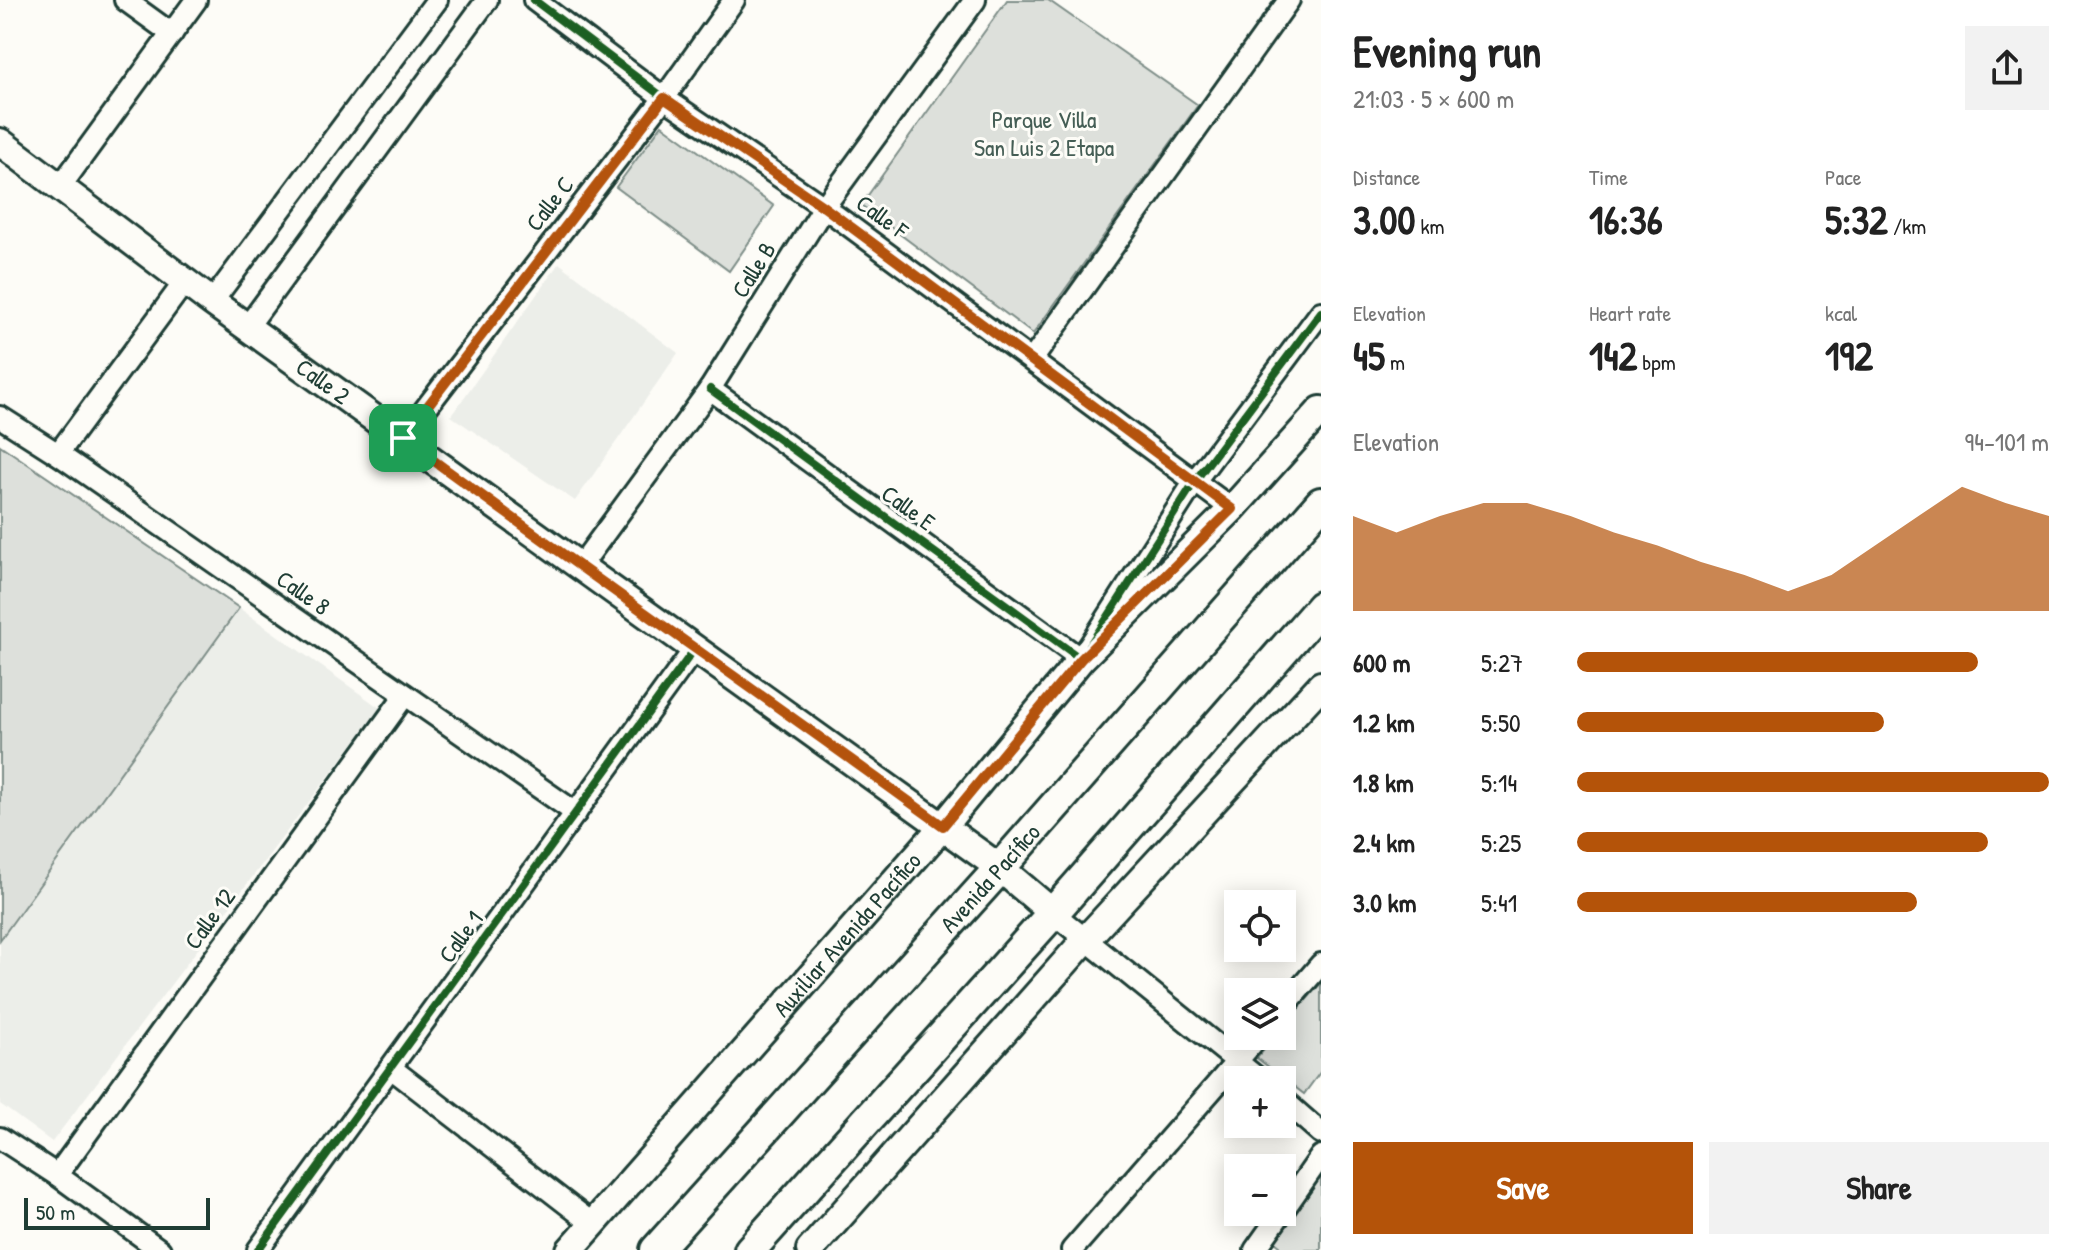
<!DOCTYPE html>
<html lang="en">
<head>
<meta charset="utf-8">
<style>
	body { margin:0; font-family:"Patrick Hand",sans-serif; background:#f2f2f2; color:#222; height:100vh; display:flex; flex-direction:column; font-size:30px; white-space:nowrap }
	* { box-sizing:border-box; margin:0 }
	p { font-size:26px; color:#767676 }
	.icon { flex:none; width:44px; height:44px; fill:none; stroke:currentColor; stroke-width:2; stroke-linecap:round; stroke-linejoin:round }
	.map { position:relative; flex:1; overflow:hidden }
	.sheet { display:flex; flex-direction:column; background:#fff; width:760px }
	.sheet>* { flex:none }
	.fabs { position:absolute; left:1224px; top:890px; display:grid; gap:16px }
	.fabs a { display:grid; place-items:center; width:72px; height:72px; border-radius:0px; background:#fff; box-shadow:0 4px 20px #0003; font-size:40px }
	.scale { position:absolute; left:24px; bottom:20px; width:186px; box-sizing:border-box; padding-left:8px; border:4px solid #1f3d34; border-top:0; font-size:22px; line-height:28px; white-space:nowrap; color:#1f3d34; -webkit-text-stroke:6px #fdfcf7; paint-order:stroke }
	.pin { position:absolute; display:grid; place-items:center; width:68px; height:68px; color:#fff; margin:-34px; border-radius:16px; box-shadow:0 4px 12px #0006 }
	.round { display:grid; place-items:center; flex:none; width:84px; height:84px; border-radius:0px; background:#f2f2f2 }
	.overview { display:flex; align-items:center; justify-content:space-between; height:136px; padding:0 32px }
	h1 { font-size:44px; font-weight:700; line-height:60px }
	.stats { display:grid; grid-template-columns:repeat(3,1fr); gap:12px; height:136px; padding:8px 32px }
	.stats div { display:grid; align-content:center }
	.stats b { font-size:40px; font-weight:700 }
	.stats small { font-size:22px; font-weight:400 }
	.stats p { font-size:22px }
	.chart { height:224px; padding:16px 32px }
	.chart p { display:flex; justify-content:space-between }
	.chart svg { width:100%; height:144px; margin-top:8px; fill:#b45309; opacity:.7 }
	.primary-button { display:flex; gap:16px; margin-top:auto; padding:16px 32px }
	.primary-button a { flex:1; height:92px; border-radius:0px; background:#b45309; color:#fff; font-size:32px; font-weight:700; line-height:92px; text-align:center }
	.primary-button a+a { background:#f2f2f2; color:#222 }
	ul { padding:0 32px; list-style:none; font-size:26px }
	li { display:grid; grid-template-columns:128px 96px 1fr; align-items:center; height:60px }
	li i { height:20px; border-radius:10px; background:#b45309 }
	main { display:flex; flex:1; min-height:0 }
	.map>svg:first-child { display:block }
	.built { fill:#eceee9 }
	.green { fill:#dde0db; stroke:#7e8e88; stroke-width:2 }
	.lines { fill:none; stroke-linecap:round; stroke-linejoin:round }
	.minor-casing { stroke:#1f3d34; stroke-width:26 }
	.secondary-casing { stroke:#1f3d34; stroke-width:32 }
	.primary-casing { stroke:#1f3d34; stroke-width:36 }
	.minor { stroke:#fdfcf7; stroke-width:20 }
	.secondary { stroke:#fdfcf7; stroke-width:26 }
	.primary { stroke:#fdfcf7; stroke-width:30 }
	.cycleway-casing { stroke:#fdfcf7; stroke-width:13 }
	.cycleway { stroke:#1b5e20; stroke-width:8 }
	.route-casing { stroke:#fff; stroke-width:16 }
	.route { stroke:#b45309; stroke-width:10 }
	.labels { text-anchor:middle; stroke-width:6; stroke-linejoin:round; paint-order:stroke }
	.park-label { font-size:24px; fill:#455e55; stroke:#fdfcf7 }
	.street-label { font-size:24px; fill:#1f3d34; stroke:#fdfcf7 }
</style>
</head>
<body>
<main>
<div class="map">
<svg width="1321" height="1250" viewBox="0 0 1321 1250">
	<rect width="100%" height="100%" fill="#fdfcf7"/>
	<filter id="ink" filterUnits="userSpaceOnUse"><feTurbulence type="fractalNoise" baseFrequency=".0125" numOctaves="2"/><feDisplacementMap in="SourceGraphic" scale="16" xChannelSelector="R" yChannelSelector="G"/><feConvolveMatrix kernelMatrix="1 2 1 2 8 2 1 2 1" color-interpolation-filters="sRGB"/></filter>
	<g filter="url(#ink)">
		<!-- built -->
		<g class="built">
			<polygon points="559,263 678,353 575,501 451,416"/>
			<polygon points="239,608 380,708 52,1142 0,1104 0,930"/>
		</g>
		<!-- green -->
		<g class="green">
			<polygon points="1007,0 1048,0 1198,105 1033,334 861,205"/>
			<polygon points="662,125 774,206 729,271 616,187"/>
			<polygon points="0,445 239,608 0,940"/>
			<polygon points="1321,983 1321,1071 1304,1094 1257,1058 1276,1036 1282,1036 1282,1028"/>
			<polygon points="1321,1163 1321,1250 1278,1250 1280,1246 1267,1236"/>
		</g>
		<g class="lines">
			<!-- minor casing -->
			<g class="minor-casing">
				<g id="minor">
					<polyline points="125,0 172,34"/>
					<polyline points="534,0 664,98 824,207 1232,509"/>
					<polyline points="60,187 196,0"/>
					<polyline points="212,302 437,0"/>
					<polyline points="248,326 487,0"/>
					<polyline points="1032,360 1289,0"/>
					<polyline points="710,389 1081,659 1195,481 1321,312"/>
					<polyline points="0,417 58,454 576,813"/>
					<polyline points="403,438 664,98 734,0"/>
					<polyline points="58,454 186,280"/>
					<polyline points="579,568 710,389 824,207 975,0"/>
					<polyline points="1053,913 1260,1080"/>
					<polyline points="1282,1009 1321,964"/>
					<polyline points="391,1068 593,1224"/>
					<polyline points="1282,1099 1321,1133"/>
					<polyline points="0,1138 57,1175 160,1250"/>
					<polyline points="57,1175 405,695"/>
					<polyline points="1282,1212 1321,1156"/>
					<polyline points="258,1250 696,647"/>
					<polyline points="1072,1250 1259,1036"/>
					<polyline points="1255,1250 1282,1212"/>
				</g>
			</g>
			<!-- secondary casing -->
			<g class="secondary-casing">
				<g id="secondary">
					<path id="s1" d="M 0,142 L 212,302 L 1000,868 L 1053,913"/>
					<path id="s2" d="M 570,1250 L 943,826 L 1081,659 L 1232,509 L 1321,410"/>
					<polyline points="810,1250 1086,939 1321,685"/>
				</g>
			</g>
			<!-- primary casing -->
			<g class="primary-casing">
				<g id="primary">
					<path id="s3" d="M 656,1250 L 1000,868 L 1321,503"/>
					<polyline points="750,1250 1053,913 1321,607"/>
				</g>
			</g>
			<!-- minor -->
			<use href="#minor" class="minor"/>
			<!-- secondary -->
			<use href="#secondary" class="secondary"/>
			<!-- primary -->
			<use href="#primary" class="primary"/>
			<!-- cycleway casing -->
			<g class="cycleway-casing">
				<g id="cycleway">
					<polyline points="534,0 664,98 824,207 1232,509"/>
					<polyline points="710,389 1081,659 1195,481 1321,312"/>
					<polyline points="258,1250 696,647"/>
				</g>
			</g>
			<!-- cycleway -->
			<use href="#cycleway" class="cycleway"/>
		</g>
	</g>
	<g class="lines" filter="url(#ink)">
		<!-- route casing -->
		<g class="route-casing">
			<path id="route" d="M 664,98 L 824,207 L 1232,509 L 1081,659 L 943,826 C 764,696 582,570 403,438 Z"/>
		</g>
		<!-- route -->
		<use href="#route" class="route"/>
	</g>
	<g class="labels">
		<!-- park labels -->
		<g class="park-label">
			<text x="1044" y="128">Parque Villa<tspan x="1044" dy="28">San Luis 2 Etapa</tspan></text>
		</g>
		<!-- street labels -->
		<g class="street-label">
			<text transform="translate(550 204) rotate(-52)" y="8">Calle C</text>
			<text transform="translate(882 217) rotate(36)" y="8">Calle F</text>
			<text transform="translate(754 270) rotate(-58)" y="8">Calle B</text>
			<text dy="8" stroke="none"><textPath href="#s1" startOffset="402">Calle 2</textPath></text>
			<text transform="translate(908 508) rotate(36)" y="8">Calle E</text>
			<text transform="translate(303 593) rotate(35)" y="8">Calle 8</text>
			<text dy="8" stroke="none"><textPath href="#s3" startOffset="500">Avenida Pacífico</textPath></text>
			<text transform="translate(210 919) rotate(-54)" y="8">Calle 12</text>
			<text dy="8" stroke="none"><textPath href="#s2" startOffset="420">Auxiliar Avenida Pacífico</textPath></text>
			<text transform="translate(461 937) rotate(-54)" y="8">Calle 1</text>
		</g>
	</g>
</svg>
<div class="fabs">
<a><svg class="icon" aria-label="locate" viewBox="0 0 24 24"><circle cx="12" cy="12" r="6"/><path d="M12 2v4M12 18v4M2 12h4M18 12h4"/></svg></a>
<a><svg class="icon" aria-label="layers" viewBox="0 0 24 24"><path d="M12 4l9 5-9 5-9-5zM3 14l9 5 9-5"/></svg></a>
<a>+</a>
<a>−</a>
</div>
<div class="scale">50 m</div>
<div class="pin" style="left:403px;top:438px;background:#1e9e55"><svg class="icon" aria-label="arrive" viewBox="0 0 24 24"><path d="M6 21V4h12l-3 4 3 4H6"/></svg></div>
</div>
<section class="sheet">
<div class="overview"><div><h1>Evening run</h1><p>21:03 · 5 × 600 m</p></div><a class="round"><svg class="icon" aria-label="share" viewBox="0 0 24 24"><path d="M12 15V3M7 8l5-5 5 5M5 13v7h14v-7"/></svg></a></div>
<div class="stats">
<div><p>Distance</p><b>3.00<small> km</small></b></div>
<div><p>Time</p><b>16:36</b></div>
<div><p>Pace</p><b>5:32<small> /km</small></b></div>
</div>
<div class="stats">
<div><p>Elevation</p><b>45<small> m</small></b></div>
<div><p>Heart rate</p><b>142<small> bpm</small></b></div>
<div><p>kcal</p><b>192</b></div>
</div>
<div class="chart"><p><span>Elevation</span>94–101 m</p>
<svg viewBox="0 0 160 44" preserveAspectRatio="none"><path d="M0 44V15L10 20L20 15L30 11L40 11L50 15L60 20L70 24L80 29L90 33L100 38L110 33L120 24L130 15L140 6L150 11L160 15V44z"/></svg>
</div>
<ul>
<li><b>600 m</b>5:27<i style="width:85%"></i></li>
<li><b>1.2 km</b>5:50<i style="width:65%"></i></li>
<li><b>1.8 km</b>5:14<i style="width:100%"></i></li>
<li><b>2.4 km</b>5:25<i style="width:87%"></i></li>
<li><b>3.0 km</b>5:41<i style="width:72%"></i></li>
</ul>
<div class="primary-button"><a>Save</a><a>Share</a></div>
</section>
</main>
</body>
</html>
